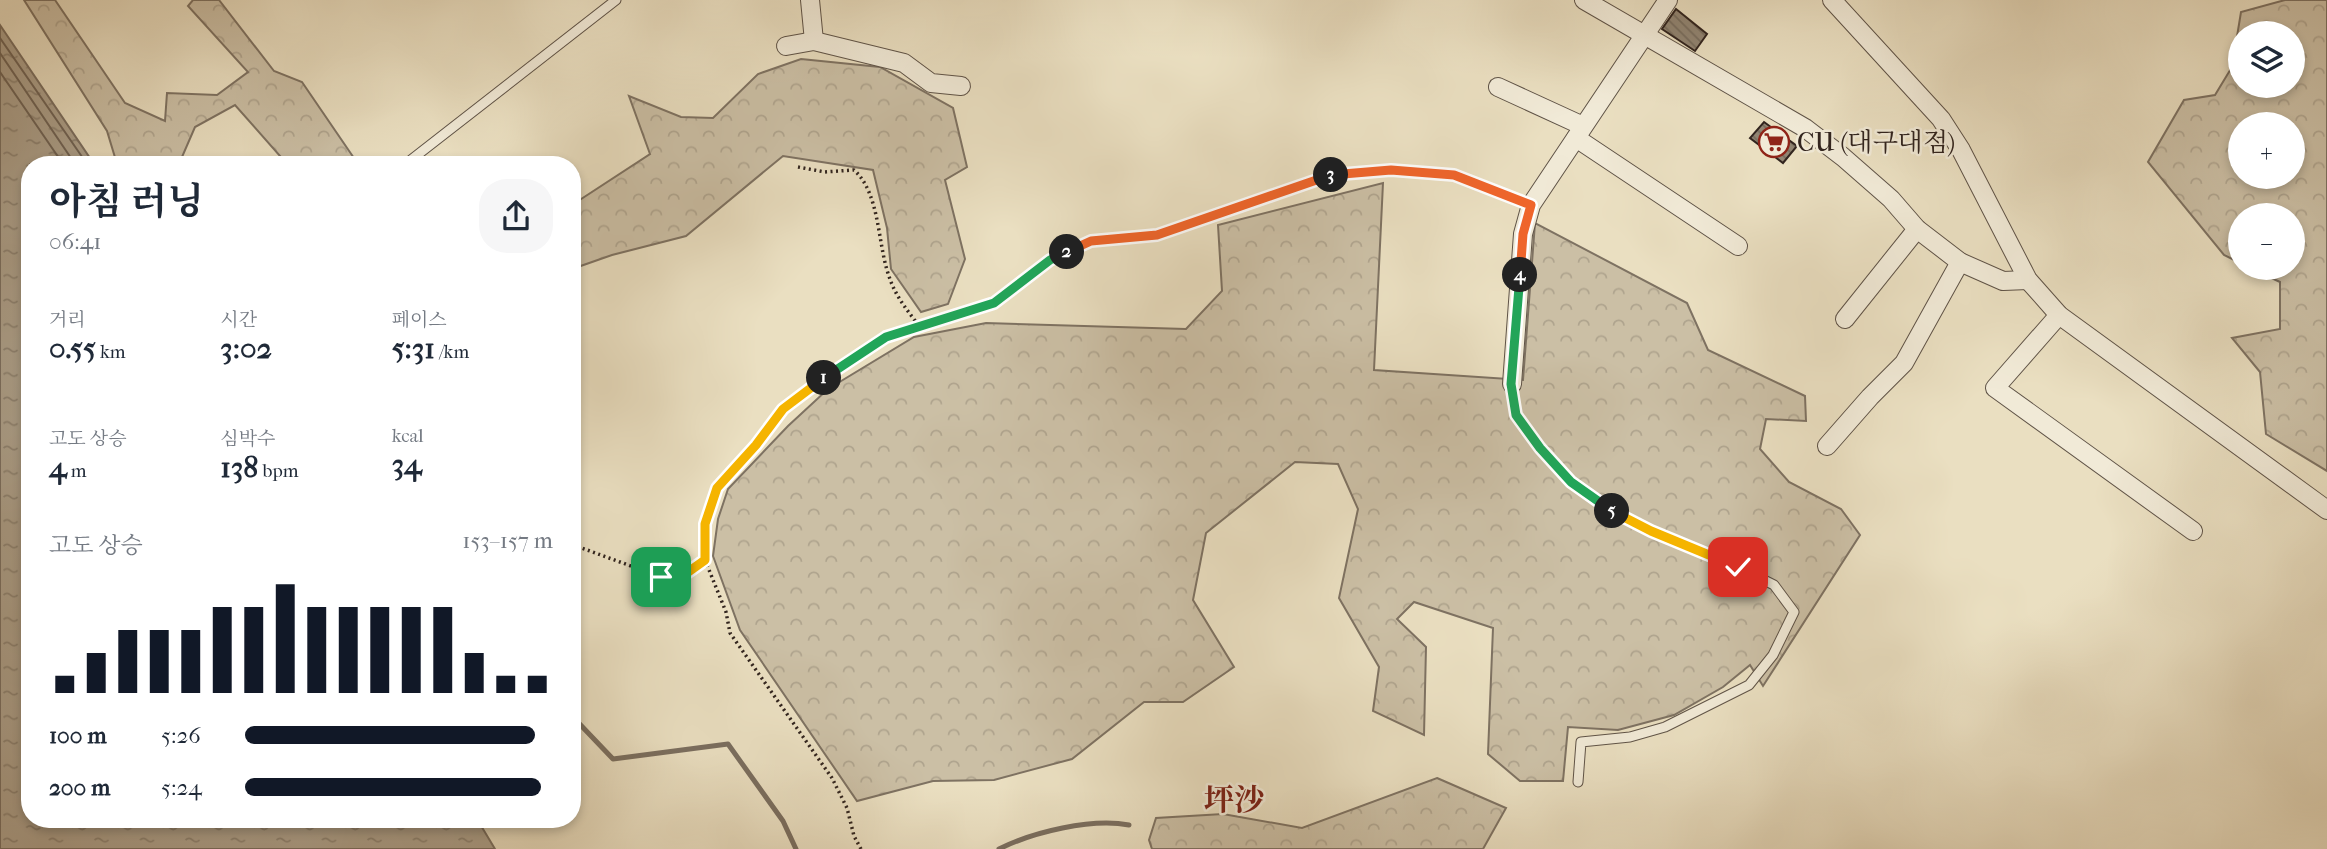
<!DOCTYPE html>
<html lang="ko">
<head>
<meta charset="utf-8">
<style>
	body { margin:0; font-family:"IM FELL French Canon","Noto Serif KR",serif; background:#f6f6f7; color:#1f2937; height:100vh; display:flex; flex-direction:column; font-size:26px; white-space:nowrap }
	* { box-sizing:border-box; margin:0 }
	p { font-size:23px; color:#747a83 }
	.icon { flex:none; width:38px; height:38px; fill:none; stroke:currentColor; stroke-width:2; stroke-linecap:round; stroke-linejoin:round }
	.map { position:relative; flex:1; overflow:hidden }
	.details { position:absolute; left:21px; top:156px; width:560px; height:672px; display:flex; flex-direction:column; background:#fff; border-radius:28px; box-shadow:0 4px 10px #0003 }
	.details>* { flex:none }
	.tools { position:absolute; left:2228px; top:21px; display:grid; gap:14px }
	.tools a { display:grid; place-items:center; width:77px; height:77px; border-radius:50%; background:#fff; box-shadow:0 4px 10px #0003; font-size:35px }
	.pin { position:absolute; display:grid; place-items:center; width:60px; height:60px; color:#fff; margin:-30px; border-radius:14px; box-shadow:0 4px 10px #0006 }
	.km { position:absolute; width:35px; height:35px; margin:-18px; border-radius:50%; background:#222; color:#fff; font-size:19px; line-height:35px; text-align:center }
	.round { display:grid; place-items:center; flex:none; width:74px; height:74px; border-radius:28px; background:#f6f6f7 }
	.summary { display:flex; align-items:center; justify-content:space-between; height:119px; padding:0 28px }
	h1 { font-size:38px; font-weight:700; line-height:52px }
	.stats { display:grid; grid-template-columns:repeat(3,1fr); gap:10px; height:119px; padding:7px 28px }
	.stats div { display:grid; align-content:center }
	.stats b { font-size:30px; font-weight:700 }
	.stats small { font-size:19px; font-weight:400 }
	.stats p { font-size:19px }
	.chart { height:196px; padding:14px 28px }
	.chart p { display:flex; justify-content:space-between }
	.chart svg { width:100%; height:126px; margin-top:7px; stroke:#111827; stroke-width:6 }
	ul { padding:0 28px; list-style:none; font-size:23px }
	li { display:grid; grid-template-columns:112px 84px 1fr; align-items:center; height:52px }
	li i { height:18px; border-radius:9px; background:#111827 }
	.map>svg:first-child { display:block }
	.forest { fill:url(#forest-crowns); stroke:#7e7262; stroke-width:2; fill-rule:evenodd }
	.water { fill:url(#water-ripples); stroke:#7a6e5f; stroke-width:2 }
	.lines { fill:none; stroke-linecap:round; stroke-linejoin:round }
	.shore { stroke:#6e6254; stroke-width:2 }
	.stream { stroke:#7a6e5f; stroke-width:5 }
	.building { fill:url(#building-back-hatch); stroke:#31241e; stroke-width:2 }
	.lane-casing { stroke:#5f5347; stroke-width:11 }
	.street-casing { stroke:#5f5347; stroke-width:20 }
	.path { stroke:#31241e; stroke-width:3.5; stroke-dasharray:2 3.5; stroke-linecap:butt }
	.lane { stroke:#f1ead7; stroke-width:9 }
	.street { stroke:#f1ead7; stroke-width:18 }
	.split-1-casing { stroke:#fff; stroke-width:14 }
	.split-2-casing { stroke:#fff; stroke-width:14 }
	.split-3-casing { stroke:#fff; stroke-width:14 }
	.split-4-casing { stroke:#fff; stroke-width:14 }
	.split-5-casing { stroke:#fff; stroke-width:14 }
	.split-6-casing { stroke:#fff; stroke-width:14 }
	.split-1 { stroke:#f5b400; stroke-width:9 }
	.split-2 { stroke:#22a559; stroke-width:9 }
	.split-3 { stroke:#f0652b; stroke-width:9 }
	.split-4 { stroke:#f0652b; stroke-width:9 }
	.split-5 { stroke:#22a559; stroke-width:9 }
	.split-6 { stroke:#f5b400; stroke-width:9 }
	.labels { text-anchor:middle; stroke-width:5; stroke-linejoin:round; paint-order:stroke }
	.poi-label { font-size:26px; fill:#31241e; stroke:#f1ead7; text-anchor:start }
	.quarter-label { font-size:30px; font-weight:bold; fill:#7a1f14; stroke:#f1ead7 }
</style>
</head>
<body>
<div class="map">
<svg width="2327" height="849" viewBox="0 0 2327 849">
	<defs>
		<pattern id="forest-crowns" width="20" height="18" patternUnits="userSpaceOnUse" patternTransform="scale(1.75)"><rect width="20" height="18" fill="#cbbfa5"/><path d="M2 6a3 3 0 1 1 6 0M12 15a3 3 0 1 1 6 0" fill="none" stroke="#afa48e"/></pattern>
		<pattern id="water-ripples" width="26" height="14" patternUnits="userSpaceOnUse" patternTransform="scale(1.75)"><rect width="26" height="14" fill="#ab9f8a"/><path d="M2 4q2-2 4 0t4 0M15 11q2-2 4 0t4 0" fill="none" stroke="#8c8170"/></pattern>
		<pattern id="building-back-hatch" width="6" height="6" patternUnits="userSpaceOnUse" patternTransform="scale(1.75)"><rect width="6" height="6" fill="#918573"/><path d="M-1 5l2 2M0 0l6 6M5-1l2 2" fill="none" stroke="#776d5e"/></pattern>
	</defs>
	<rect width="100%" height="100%" fill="#eadfc1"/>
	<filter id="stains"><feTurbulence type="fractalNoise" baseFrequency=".00286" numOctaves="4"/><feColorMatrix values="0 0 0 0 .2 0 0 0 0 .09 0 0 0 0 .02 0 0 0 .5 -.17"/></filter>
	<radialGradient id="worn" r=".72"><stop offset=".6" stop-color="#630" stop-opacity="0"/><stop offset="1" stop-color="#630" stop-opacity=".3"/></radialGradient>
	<!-- forest -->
	<g class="forest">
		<polygon points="24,0 55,0 125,103 165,121 167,93 217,95 248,72 188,6 193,0 219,0 274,71 302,82 358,164 287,164 235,105 195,127 179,164 117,164 107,131"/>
		<path d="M 2285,0 L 2327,0 L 2327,471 L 2266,434 L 2260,372 L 2232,338 L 2280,329 L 2280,282 L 2250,268 L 2292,268 L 2292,215 L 2240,215 L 2240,263 L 2224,255 L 2148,162 L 2184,100 L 2215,95 L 2232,67 L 2241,12 ZM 2292,33 L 2292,86 L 2240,86 L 2240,33 ZM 2292,124 L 2292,177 L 2240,177 L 2240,124 Z"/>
		<polygon points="801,59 880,67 953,108 967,167 945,180 965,259 948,304 921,312 891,269 887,228 873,170 783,156 686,236 612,255 572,269 572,205 650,154 629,96 681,117 713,118 758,74"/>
		<polygon points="1383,183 1374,370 1523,380 1535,223 1687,303 1708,350 1805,396 1806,421 1766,419 1760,449 1789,482 1841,509 1860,535 1763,686 1750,665 1723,687 1674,715 1618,730 1568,727 1563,781 1520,781 1488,754 1493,628 1414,602 1397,619 1426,647 1424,735 1373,711 1379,667 1339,598 1358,509 1338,464 1295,462 1206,533 1193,600 1234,667 1183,702 1144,702 1072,759 994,780 933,781 857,801 740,630 713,556 718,519 728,489 788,426 828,389 914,337 986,323 1186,329 1222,291 1218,225"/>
		<polygon points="1437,778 1506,808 1483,849 1152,849 1149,840 1156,818 1223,814 1302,828"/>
	</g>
	<!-- water -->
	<polygon class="water" points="0,25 90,158 97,164 30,164 30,819 477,819 495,849 0,849"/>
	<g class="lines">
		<!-- shore -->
		<g class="shore">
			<polyline points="0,38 87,164"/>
			<polyline points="0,53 75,164"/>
			<polyline points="0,72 63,164"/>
		</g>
		<!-- stream -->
		<g class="stream">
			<polyline points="572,716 613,759 728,744 783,821 796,849"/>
			<path d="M 999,849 C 1033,832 1091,818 1129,825"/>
		</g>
	</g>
	<!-- building -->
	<g class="building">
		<polygon points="1676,9 1707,34 1695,51 1662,29"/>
		<polygon points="1764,122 1797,146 1783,163 1750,138"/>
	</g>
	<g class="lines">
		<!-- lane casing -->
		<g class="lane-casing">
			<g id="lane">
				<polyline points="407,163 616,0"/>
				<polyline points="1512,384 1516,414 1540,448 1571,482 1608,509 1651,531 1738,567 1774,585 1794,612 1773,655 1749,685 1665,727 1630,737 1581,742 1578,782"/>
			</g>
		</g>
		<!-- street casing -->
		<g class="street-casing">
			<g id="street">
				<polyline points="810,0 814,41"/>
				<polyline points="1584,0 1805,128 1843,157 1891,199 1917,229 1960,262 2003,281 2028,280"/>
				<polyline points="1832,0 1941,119 1961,150 2028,280 2059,315 2327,510"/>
				<polyline points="786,46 814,41 904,63 931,83 961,86"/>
				<polyline points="1498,87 1583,126"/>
				<polyline points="1576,138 1738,246"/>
				<polyline points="2059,315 1995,388 2193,531"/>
				<polyline points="1845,319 1917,229"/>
				<polyline points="1512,384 1523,234 1531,205 1668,0"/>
				<polyline points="1827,446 1870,397 1904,363 1960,262"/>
			</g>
		</g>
		<!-- path -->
		<g class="path">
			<path d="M 798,167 L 825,172 L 854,170 C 881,194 877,246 890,279 C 896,297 908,311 919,326"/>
			<polyline points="572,548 579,547 661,577 684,575 705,560"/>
			<polyline points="861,849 854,836 847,808 832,778 730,633 726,612 705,560 705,524 717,488 756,445 783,409 821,380 886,337 994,303 1050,260 1091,241 1157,235 1326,175 1391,170 1454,175 1516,199"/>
		</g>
		<!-- lane -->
		<use href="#lane" class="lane"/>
		<!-- street -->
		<use href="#street" class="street"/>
	</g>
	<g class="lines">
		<!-- split-1 casing -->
		<g class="split-1-casing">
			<polyline id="split-1" points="661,577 684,575 705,560 705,524 717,488 756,445 783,409 824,378"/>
		</g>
		<!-- split-2 casing -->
		<g class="split-2-casing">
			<polyline id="split-2" points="824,378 886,337 994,303 1050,260 1067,252"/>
		</g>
		<!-- split-3 casing -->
		<g class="split-3-casing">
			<polyline id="split-3" points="1067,252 1091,241 1157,235 1331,175"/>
		</g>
		<!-- split-4 casing -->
		<g class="split-4-casing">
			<polyline id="split-4" points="1331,175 1391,170 1454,175 1531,205 1523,234 1520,275"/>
		</g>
		<!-- split-5 casing -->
		<g class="split-5-casing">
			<polyline id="split-5" points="1520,275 1511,384 1516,415 1540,448 1571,482 1612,511"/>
		</g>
		<!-- split-6 casing -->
		<g class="split-6-casing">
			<polyline id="split-6" points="1612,511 1651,531 1738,567"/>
		</g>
		<!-- split-1 -->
		<use href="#split-1" class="split-1"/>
		<!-- split-2 -->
		<use href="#split-2" class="split-2"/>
		<!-- split-3 -->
		<use href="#split-3" class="split-3"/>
		<!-- split-4 -->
		<use href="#split-4" class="split-4"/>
		<!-- split-5 -->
		<use href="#split-5" class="split-5"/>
		<!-- split-6 -->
		<use href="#split-6" class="split-6"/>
	</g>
	<!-- icons -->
	<defs>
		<g id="supermarket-ring" transform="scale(1.575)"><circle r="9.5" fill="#f1ead7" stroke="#8f2418" stroke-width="1.5"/><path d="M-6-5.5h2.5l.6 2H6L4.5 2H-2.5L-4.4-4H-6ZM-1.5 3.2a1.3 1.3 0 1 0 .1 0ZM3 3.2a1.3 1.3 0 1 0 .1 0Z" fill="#8f2418"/></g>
	</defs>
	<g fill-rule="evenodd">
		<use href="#supermarket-ring" x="1774" y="142"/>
	</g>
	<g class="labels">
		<!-- poi labels -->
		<g class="poi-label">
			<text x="1797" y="151">CU (대구대점)</text>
		</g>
		<!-- quarter labels -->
		<g class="quarter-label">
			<text x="1234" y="810">坪沙</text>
		</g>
	</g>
	<rect width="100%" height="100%" filter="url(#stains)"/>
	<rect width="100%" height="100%" fill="url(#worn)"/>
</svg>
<div class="tools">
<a><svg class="icon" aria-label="layers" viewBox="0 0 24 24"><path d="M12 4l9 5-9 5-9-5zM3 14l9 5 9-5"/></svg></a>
<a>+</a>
<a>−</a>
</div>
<div class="pin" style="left:661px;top:577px;background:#1e9e55"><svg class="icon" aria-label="arrive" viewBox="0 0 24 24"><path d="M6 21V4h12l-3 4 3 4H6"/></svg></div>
<div class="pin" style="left:1738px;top:567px;background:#d93025"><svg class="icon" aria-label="check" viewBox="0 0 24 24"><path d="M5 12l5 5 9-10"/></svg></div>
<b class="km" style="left:824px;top:378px">1</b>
<b class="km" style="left:1067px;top:252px">2</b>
<b class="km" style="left:1331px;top:175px">3</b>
<b class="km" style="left:1520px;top:275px">4</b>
<b class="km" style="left:1612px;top:511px">5</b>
<section class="details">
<div class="summary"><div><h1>아침 러닝</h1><p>06:41</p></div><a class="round"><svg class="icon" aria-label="share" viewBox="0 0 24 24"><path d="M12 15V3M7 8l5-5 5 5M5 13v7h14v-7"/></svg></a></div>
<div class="stats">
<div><p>거리</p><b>0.55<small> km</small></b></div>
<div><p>시간</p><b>3:02</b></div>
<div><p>페이스</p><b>5:31<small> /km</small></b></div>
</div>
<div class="stats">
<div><p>고도 상승</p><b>4<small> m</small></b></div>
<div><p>심박수</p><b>138<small> bpm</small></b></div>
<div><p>kcal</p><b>34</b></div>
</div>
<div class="chart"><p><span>고도 상승</span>153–157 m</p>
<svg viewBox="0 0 160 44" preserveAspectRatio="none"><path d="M5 44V38M15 44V30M25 44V22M35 44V22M45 44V22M55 44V14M65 44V14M75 44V6M85 44V14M95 44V14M105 44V14M115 44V14M125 44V14M135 44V30M145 44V38M155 44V38"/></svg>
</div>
<ul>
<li><b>100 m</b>5:26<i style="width:94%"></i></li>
<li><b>200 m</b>5:24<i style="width:96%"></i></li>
</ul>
</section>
</div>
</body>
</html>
